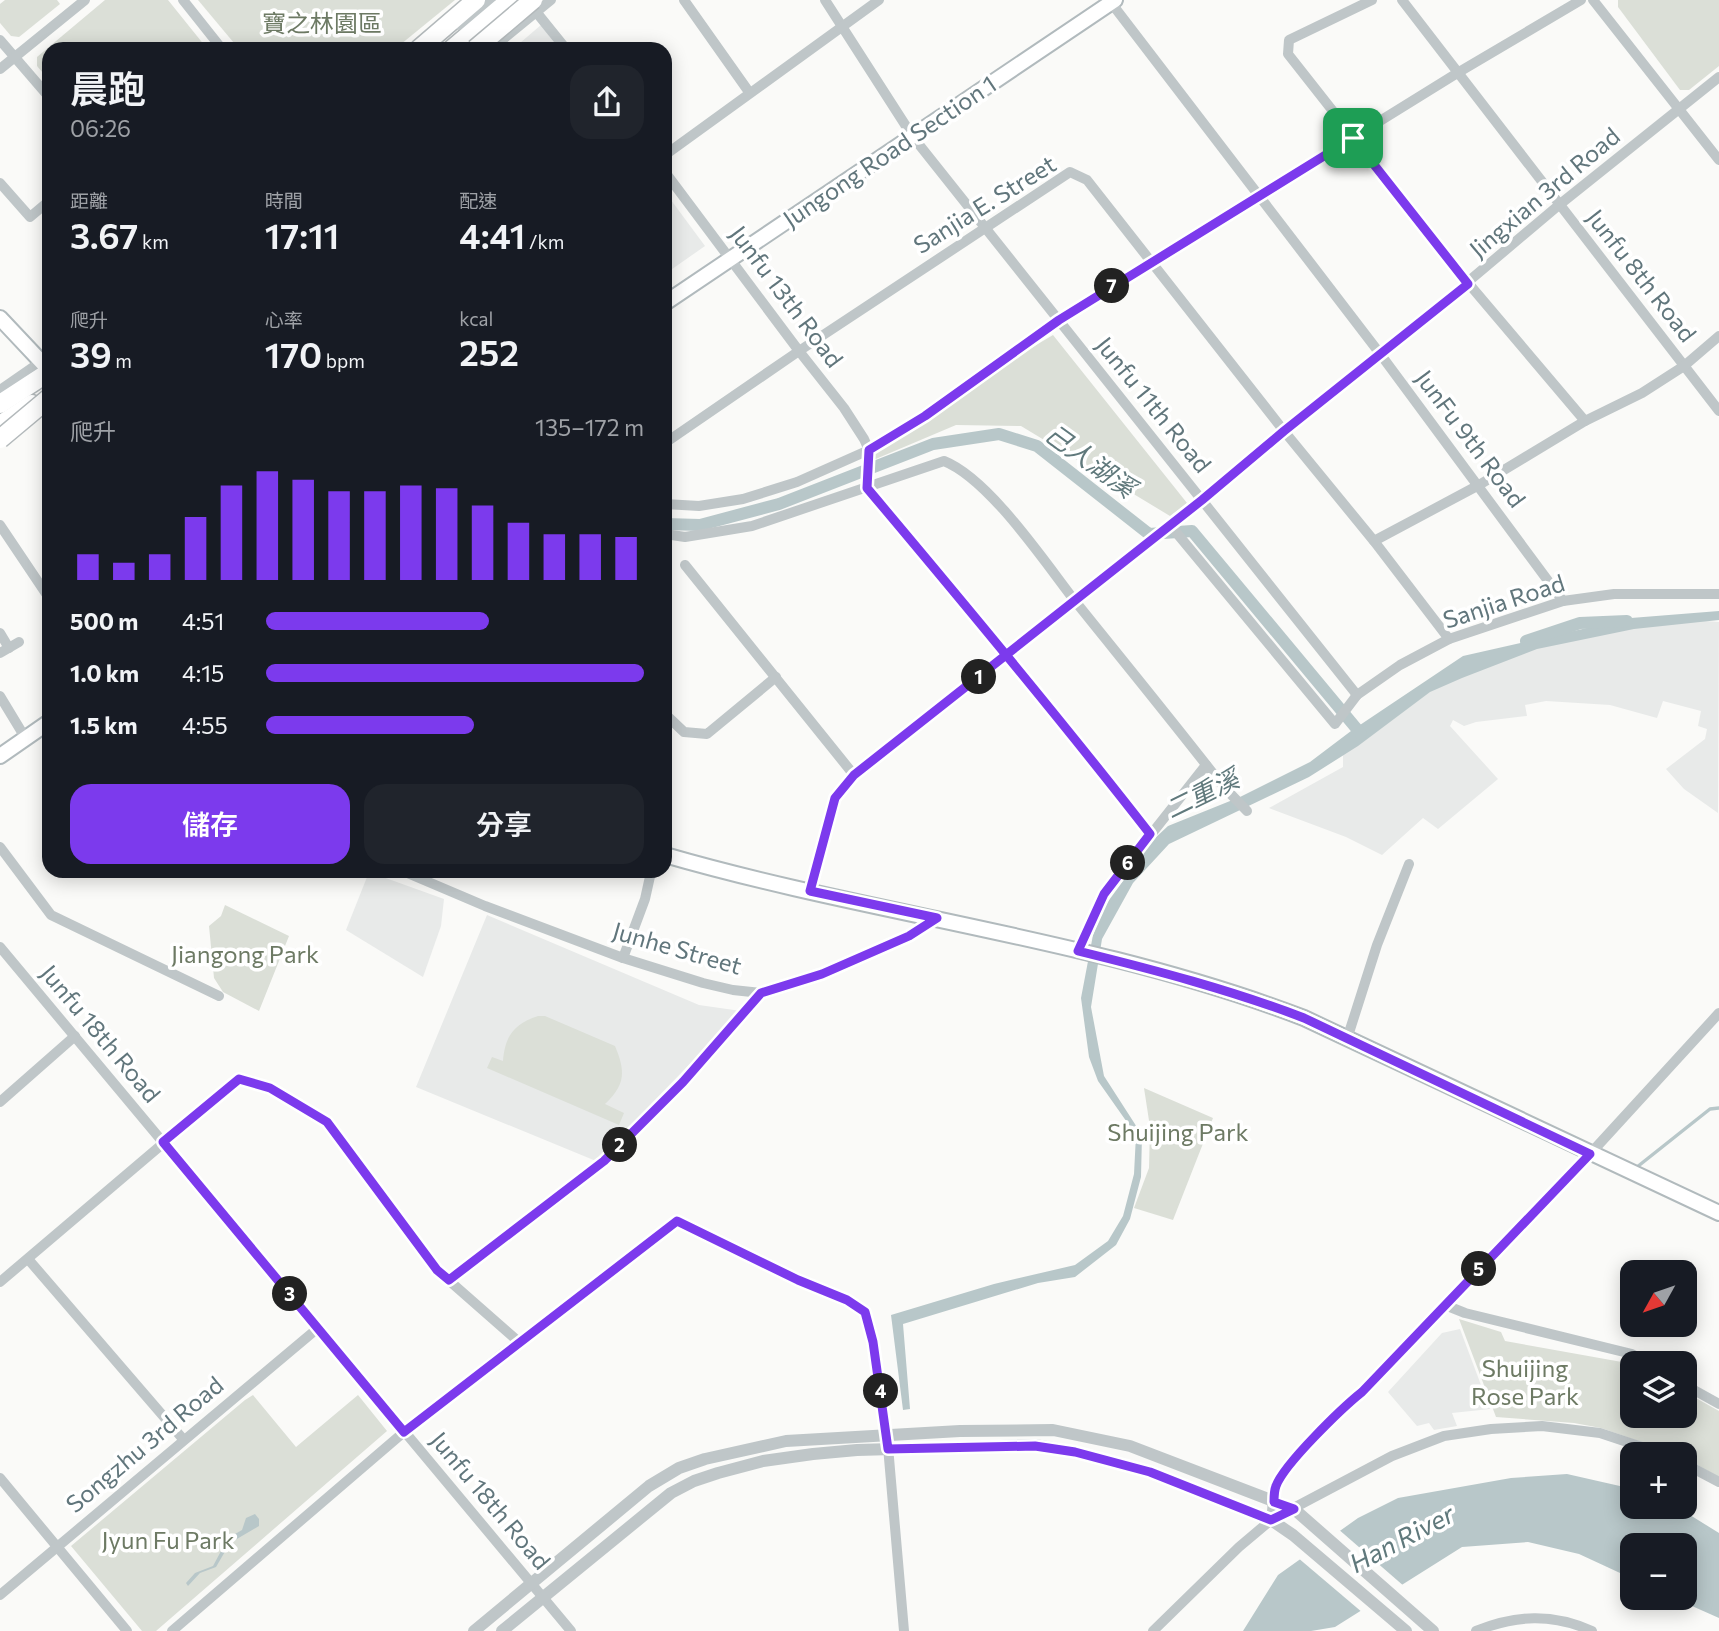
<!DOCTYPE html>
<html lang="zh-TW">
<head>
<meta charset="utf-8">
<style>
	body { margin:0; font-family:Commissioner,"Noto Sans TC",sans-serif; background:#20242c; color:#f1f3f6; height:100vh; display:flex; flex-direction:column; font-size:26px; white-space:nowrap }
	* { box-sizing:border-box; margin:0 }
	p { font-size:23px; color:#9ea1a6 }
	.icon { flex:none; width:38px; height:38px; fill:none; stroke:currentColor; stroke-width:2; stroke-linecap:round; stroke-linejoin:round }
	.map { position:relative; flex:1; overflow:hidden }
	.details { position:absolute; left:42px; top:42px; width:630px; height:836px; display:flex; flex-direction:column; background:#171b24; border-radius:21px; box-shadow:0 4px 18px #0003 }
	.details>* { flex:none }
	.needle { width:46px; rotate:230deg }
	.tools { position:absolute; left:1620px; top:1260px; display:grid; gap:14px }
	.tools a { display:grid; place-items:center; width:77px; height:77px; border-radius:14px; background:#171b24; box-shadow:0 4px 18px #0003; font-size:35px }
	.pin { position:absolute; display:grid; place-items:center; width:60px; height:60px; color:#fff; margin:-30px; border-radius:14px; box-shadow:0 4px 10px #0006 }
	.km { position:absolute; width:35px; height:35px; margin:-18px; border-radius:50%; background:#222; color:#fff; font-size:19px; line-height:35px; text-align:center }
	.round { display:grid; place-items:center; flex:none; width:74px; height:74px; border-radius:21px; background:#20242c }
	.overview { display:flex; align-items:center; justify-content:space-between; height:119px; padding:0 28px }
	h1 { font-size:38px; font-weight:600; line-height:52px }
	.stats { display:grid; grid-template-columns:repeat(3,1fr); gap:10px; height:119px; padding:7px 28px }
	.stats div { display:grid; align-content:center }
	.stats b { font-size:35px; font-weight:600 }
	.stats small { font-size:19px; font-weight:400 }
	.stats p { font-size:19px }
	.chart { height:196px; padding:14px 28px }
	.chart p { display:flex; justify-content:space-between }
	.chart svg { width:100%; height:126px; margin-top:7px; stroke:#7c3aed; stroke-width:6 }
	.button { display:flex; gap:14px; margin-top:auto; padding:14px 28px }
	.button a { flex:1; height:80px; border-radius:21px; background:#7c3aed; color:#fff; font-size:28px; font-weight:600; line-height:80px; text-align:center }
	.button a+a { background:#20242c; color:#f1f3f6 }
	ul { padding:0 28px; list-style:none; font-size:23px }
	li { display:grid; grid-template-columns:112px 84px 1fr; align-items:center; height:52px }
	li i { height:18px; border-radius:9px; background:#7c3aed }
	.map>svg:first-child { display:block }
	.built { fill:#e8eae9 }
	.green { fill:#dbdfd7 }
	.water { fill:#b8c7c9 }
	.pier { fill:#fafaf8 }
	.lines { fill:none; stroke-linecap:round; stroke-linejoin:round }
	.stream { stroke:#b8c7c9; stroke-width:3.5 }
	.canal { stroke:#b8c7c9; stroke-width:12 }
	.secondary-casing { stroke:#b1babd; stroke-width:18 }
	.trunk-casing { stroke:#b3b9bb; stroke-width:21 }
	.minor { stroke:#bfc6c8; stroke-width:10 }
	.tertiary { stroke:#bfc6c8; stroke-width:12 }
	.secondary { stroke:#fff; stroke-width:14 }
	.trunk { stroke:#fff; stroke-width:18 }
	.trunk-bridge-casing { stroke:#b3b9bb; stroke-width:21; stroke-linecap:butt }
	.trunk-bridge { stroke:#fff; stroke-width:18 }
	.route-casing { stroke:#fff; stroke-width:14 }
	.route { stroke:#7c3aed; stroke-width:9 }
	.labels { text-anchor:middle; stroke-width:7; stroke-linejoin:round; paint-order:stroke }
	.park-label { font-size:24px; fill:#6d7a64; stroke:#fff }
	.street-label { font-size:24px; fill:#61767c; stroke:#fff }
	.water-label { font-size:26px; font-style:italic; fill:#60797c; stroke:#fff }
</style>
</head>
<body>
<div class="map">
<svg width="1719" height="1631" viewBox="0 0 1719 1631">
	<rect width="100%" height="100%" fill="#fafaf8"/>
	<!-- built -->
	<g class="built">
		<polygon points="541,25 559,49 513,49"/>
		<polygon points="665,192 705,246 665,274"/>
		<polygon points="1665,618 1719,622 1718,813 1684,789 1666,769 1705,739 1707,729 1698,726 1701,711 1663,701 1657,718 1610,705 1546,701 1525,705 1527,716 1476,722 1464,726 1453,720 1450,726 1498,779 1438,829 1423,818 1382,855 1346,837 1269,808 1343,767 1343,746 1419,688 1523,645"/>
		<polygon points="369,872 444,899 441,926 423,977 346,930"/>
		<polygon points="487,915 699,1005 741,1011 596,1161 416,1087"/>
		<polygon points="1460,1329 1490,1409 1452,1413 1457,1426 1434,1430 1429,1423 1417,1426 1388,1392 1442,1333"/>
	</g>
	<!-- green -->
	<g class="green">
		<polygon points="5,0 57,0 60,4 19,37 11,36 0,23 0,4"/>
		<polygon points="105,0 168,0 205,46 205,49 49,49 49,80 37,66 37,57"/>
		<polygon points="198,0 455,0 395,49 239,49"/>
		<polygon points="1618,0 1719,0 1719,66 1689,90 1680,90 1618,7"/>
		<polygon points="1053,335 1187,503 1170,516 1021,426 956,425 871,461 866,462 861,455 864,448"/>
		<polygon points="225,905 289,936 259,1011 223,992 214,978 209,926 221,916"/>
		<path d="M 538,1016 L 545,1016 L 615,1046 C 626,1072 625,1085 605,1104 L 624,1113 L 619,1125 L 487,1068 L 492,1057 L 503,1061 C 505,1037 513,1024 538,1016 Z"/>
		<polygon points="1144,1088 1213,1118 1173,1220 1134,1208 1149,1168 1150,1127"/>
		<polygon points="1459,1319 1501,1332 1505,1341 1633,1364 1633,1416 1685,1416 1685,1392 1719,1411 1719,1477 1685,1458 1685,1454 1676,1454 1601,1428 1574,1423 1496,1417"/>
		<polygon points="253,1395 296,1447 358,1395 387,1431 156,1631 142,1631 71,1546 245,1400"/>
	</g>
	<!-- water -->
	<g class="water">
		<polygon points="1719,611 1719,620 1634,629 1537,649 1462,678 1430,692 1358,746 1309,777 1169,844 1133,883 1102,939 1091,1007 1104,1076 1142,1135 1141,1177 1130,1219 1116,1245 1075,1277 1038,1283 903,1324 910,1409 903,1410 891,1315 994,1284 1075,1265 1108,1241 1123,1216 1134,1174 1136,1135 1098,1081 1089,1057 1081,998 1093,935 1104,907 1153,840 1168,826 1240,797 1310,762 1351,731 1463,656 1631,618"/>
		<polygon points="1567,1474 1633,1489 1633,1507 1677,1507 1719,1533 1719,1618 1674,1598 1685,1598 1685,1545 1633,1545 1633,1579 1579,1554 1528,1542 1462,1547 1335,1627 1311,1631 1243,1631 1278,1575 1358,1518 1398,1498 1511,1478"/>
		<polygon points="255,1514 259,1519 259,1526 230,1543 216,1567 200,1573 188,1586 186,1583 195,1573 213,1566 228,1538 242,1530 246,1518"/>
	</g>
	<!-- pier -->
	<polygon class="pier" points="1337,1528 1405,1587 1363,1613 1297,1557"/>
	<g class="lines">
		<!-- stream -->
		<polyline class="stream" points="1637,1167 1710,1109 1719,1108"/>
		<!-- canal -->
		<g class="canal">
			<polyline points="665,524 700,525 779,504 933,444 999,434 1037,446 1149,534 1192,531 1361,734"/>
			<polyline points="1526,641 1580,623 1627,621"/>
		</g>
		<!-- secondary casing -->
		<g class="secondary-casing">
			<g id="secondary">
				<polyline points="665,303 1115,0"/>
				<polyline points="0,318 49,370"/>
				<polyline points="0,756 49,722"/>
				<path d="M 665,855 C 876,916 1098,939 1304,1018 L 1719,1213"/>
			</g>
		</g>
		<!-- trunk casing -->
		<g class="trunk-casing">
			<g id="trunk">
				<polyline points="419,49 476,0"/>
				<polyline points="452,49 510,0"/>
				<polyline points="0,404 49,372"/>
				<polyline points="0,425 32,404"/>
			</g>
		</g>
		<!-- minor -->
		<g class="minor">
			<polyline points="183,0 222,49"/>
			<polyline points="684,0 749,92"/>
			<polyline points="825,0 913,137 1357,695"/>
			<polyline points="1109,0 1381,355 1563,601"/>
			<polyline points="1372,0 1289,40 1288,54 1469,284 1585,421"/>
			<polyline points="1402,0 1719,411"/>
			<polyline points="1593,0 1719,160"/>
			<polyline points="533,8 566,49"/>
			<polyline points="460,25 490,0"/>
			<polyline points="0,40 49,97"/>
			<polyline points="491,49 551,0"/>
			<polyline points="0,69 85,0"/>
			<polyline points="665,155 879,0"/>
			<polyline points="665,172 799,351 844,408 864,439 869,450 867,488"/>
			<polyline points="0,183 30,217 49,201"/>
			<polyline points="0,390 49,356"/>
			<polyline points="665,443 799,351 1070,172 1087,180 1284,431 1374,541 1449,639"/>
			<polyline points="867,488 1101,771 1150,834"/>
			<polyline points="665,504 699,506 743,499 797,482 869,450 925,416 1059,320 1459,72 1581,0"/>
			<polyline points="0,525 49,598"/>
			<polyline points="1170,525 1335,724 1357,695 1400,665 1449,639 1563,601 1614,594 1719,594"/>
			<path d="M 665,534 L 685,537 L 752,526 L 944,461 C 989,479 1044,561 1075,601 C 1124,662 1174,723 1222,785 L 1247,811"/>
			<polyline points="1374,541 1479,485 1585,421 1642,393 1684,366 1719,336"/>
			<polyline points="685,565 854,775"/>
			<polyline points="0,633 9,648"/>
			<polyline points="0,653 19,642"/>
			<polyline points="0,696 26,739"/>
			<polyline points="665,714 684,732 707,734 776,677"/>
			<polyline points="0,847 51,915 219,996"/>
			<polyline points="405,872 485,906 623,958 703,983 733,990 761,993 822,974 909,937 937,918"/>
			<polyline points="810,891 835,798 854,775 1203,501 1284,431 1381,355 1559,205 1719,77"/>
			<polyline points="0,947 571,1631"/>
			<polyline points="1078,951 1104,894 1206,765"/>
			<polyline points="623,958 645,899 651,872"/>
			<polyline points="1347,1039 1377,945 1409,864"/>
			<polyline points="0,1102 75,1036"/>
			<polyline points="28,1259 183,1439"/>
			<path d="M 449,1280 C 500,1239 556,1204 605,1160 C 662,1110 711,1050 761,993"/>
			<polyline points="0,1282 239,1079 270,1088 327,1122 437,1270 519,1342"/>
			<polyline points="1445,1305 1465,1313 1632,1354 1648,1363"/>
			<polyline points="1685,1385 1719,1404"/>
			<polyline points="1685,1464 1719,1482"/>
			<polyline points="0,1478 127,1631"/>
			<path d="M 1271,1520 C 1273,1509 1272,1497 1275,1488 C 1281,1468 1344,1407 1362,1392 L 1590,1154 L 1719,1013"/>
			<polyline points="0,1595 318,1328"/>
			<polyline points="172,1631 404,1432 502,1354 677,1221 798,1280 847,1301 865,1312 873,1342 887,1435 904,1631"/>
			<polyline points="1153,1631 1239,1547 1271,1520 1392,1456 1444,1436 1491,1429 1542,1426 1600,1433 1663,1454"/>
			<path d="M 1476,1631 C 1516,1615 1552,1613 1592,1631"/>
		</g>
		<!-- tertiary -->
		<g class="tertiary">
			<polyline points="474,1631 649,1486 679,1468 705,1459 786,1441 960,1431 1053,1430 1130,1446 1294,1509 1433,1631"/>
			<polyline points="502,1631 671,1493 694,1481 718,1473 763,1461 813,1454 857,1450 1035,1445 1075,1452 1150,1472 1271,1520 1293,1535 1406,1631"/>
		</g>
		<!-- secondary -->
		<use href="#secondary" class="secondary"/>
		<!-- trunk -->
		<use href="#trunk" class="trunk"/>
		<!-- trunk-bridge casing -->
		<g class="trunk-bridge-casing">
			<g id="trunk-bridge">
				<polyline points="475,49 533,0"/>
				<polyline points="0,439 49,398"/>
			</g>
		</g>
		<!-- trunk-bridge -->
		<use href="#trunk-bridge" class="trunk-bridge"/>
	</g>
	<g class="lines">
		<!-- route casing -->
		<g class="route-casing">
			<path id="route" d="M 1353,138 L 1468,284 L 1284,431 L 1202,500 L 854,775 L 835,798 L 810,891 L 937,918 L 909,936 L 822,974 L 761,993 L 683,1082 L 604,1161 L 449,1280 L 437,1270 L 327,1122 L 270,1088 L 239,1079 L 163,1142 L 404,1432 L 677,1221 L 798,1280 L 847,1300 L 865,1312 L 873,1342 L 888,1449 L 1035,1446 L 1075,1452 L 1150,1472 L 1271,1520 L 1294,1509 L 1274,1502 C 1274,1496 1274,1491 1276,1486 C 1284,1464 1342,1408 1362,1392 L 1590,1154 L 1304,1018 C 1231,990 1155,970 1078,951 L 1104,894 L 1150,834 C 1059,717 963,602 867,488 L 869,450 L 925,416 L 1059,320 L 1353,138"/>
		</g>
		<!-- route -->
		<use href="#route" class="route"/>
	</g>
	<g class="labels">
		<!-- park labels -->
		<g class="park-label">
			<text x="322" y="32">寶之林園區</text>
			<text x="245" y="963">Jiangong Park</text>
			<text x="1178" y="1141">Shuijing Park</text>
			<text x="1525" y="1377">Shuijing<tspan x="1525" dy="28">Rose Park</tspan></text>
			<text x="168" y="1549">Jyun Fu Park</text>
		</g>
		<!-- street labels -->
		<g class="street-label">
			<text transform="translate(890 152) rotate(-34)" y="8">Jungong Road Section 1</text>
			<text transform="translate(1545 193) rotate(-40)" y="8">Jingxian 3rd Road</text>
			<text transform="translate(985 205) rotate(-32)" y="8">Sanjia E. Street</text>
			<text transform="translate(1641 276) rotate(52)" y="8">Junfu 8th Road</text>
			<text transform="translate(786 297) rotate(53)" y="8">Junfu 13th Road</text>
			<text transform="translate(1153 405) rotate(51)" y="8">Junfu 11th Road</text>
			<text transform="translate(1470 439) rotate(53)" y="8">JunFu 9th Road</text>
			<text transform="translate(1504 602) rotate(-18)" y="8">Sanjia Road</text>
			<text transform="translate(677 949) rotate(16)" y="8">Junhe Street</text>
			<text transform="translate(100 1034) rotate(50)" y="8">Junfu 18th Road</text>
			<text transform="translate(145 1445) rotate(-40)" y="8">Songzhu 3rd Road</text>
			<text transform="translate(490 1501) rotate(50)" y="8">Junfu 18th Road</text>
		</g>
		<!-- water labels -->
		<g class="water-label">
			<text transform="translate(1090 461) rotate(36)" y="9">己人湖溪</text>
			<text transform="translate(1202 794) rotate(-26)" y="9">二重溪</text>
			<text transform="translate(1402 1539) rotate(-28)" y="9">Han River</text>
		</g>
	</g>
</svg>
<div class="tools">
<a><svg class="needle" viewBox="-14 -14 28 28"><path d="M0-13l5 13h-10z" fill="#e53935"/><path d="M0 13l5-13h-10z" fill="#9ea1a6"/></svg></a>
<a><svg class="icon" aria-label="layers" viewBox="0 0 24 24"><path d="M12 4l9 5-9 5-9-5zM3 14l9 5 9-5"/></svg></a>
<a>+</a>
<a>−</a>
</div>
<div class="pin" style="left:1353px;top:138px;background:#1e9e55"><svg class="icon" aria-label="arrive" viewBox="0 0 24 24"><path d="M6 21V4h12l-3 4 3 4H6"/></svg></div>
<b class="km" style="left:979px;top:677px">1</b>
<b class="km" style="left:620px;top:1145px">2</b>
<b class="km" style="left:290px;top:1294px">3</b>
<b class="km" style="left:881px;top:1391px">4</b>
<b class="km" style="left:1479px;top:1269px">5</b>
<b class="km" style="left:1128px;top:863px">6</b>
<b class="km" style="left:1112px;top:286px">7</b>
<section class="details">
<div class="overview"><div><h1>晨跑</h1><p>06:26</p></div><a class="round"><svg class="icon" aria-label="share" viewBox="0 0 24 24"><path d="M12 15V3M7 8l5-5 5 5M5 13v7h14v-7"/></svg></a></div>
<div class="stats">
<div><p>距離</p><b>3.67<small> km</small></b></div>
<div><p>時間</p><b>17:11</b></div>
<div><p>配速</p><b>4:41<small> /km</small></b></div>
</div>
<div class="stats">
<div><p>爬升</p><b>39<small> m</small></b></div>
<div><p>心率</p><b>170<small> bpm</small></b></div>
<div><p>kcal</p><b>252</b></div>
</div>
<div class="chart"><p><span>爬升</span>135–172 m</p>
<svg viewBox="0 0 160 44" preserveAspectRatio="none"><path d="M5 44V35M15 44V38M25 44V35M35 44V22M45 44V11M55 44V6M65 44V9M75 44V13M85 44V13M95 44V11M105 44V12M115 44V18M125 44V24M135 44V28M145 44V28M155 44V29"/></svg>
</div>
<ul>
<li><b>500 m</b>4:51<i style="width:59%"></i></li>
<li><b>1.0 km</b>4:15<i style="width:100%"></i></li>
<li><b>1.5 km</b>4:55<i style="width:55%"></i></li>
</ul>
<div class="button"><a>儲存</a><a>分享</a></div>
</section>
</div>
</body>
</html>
